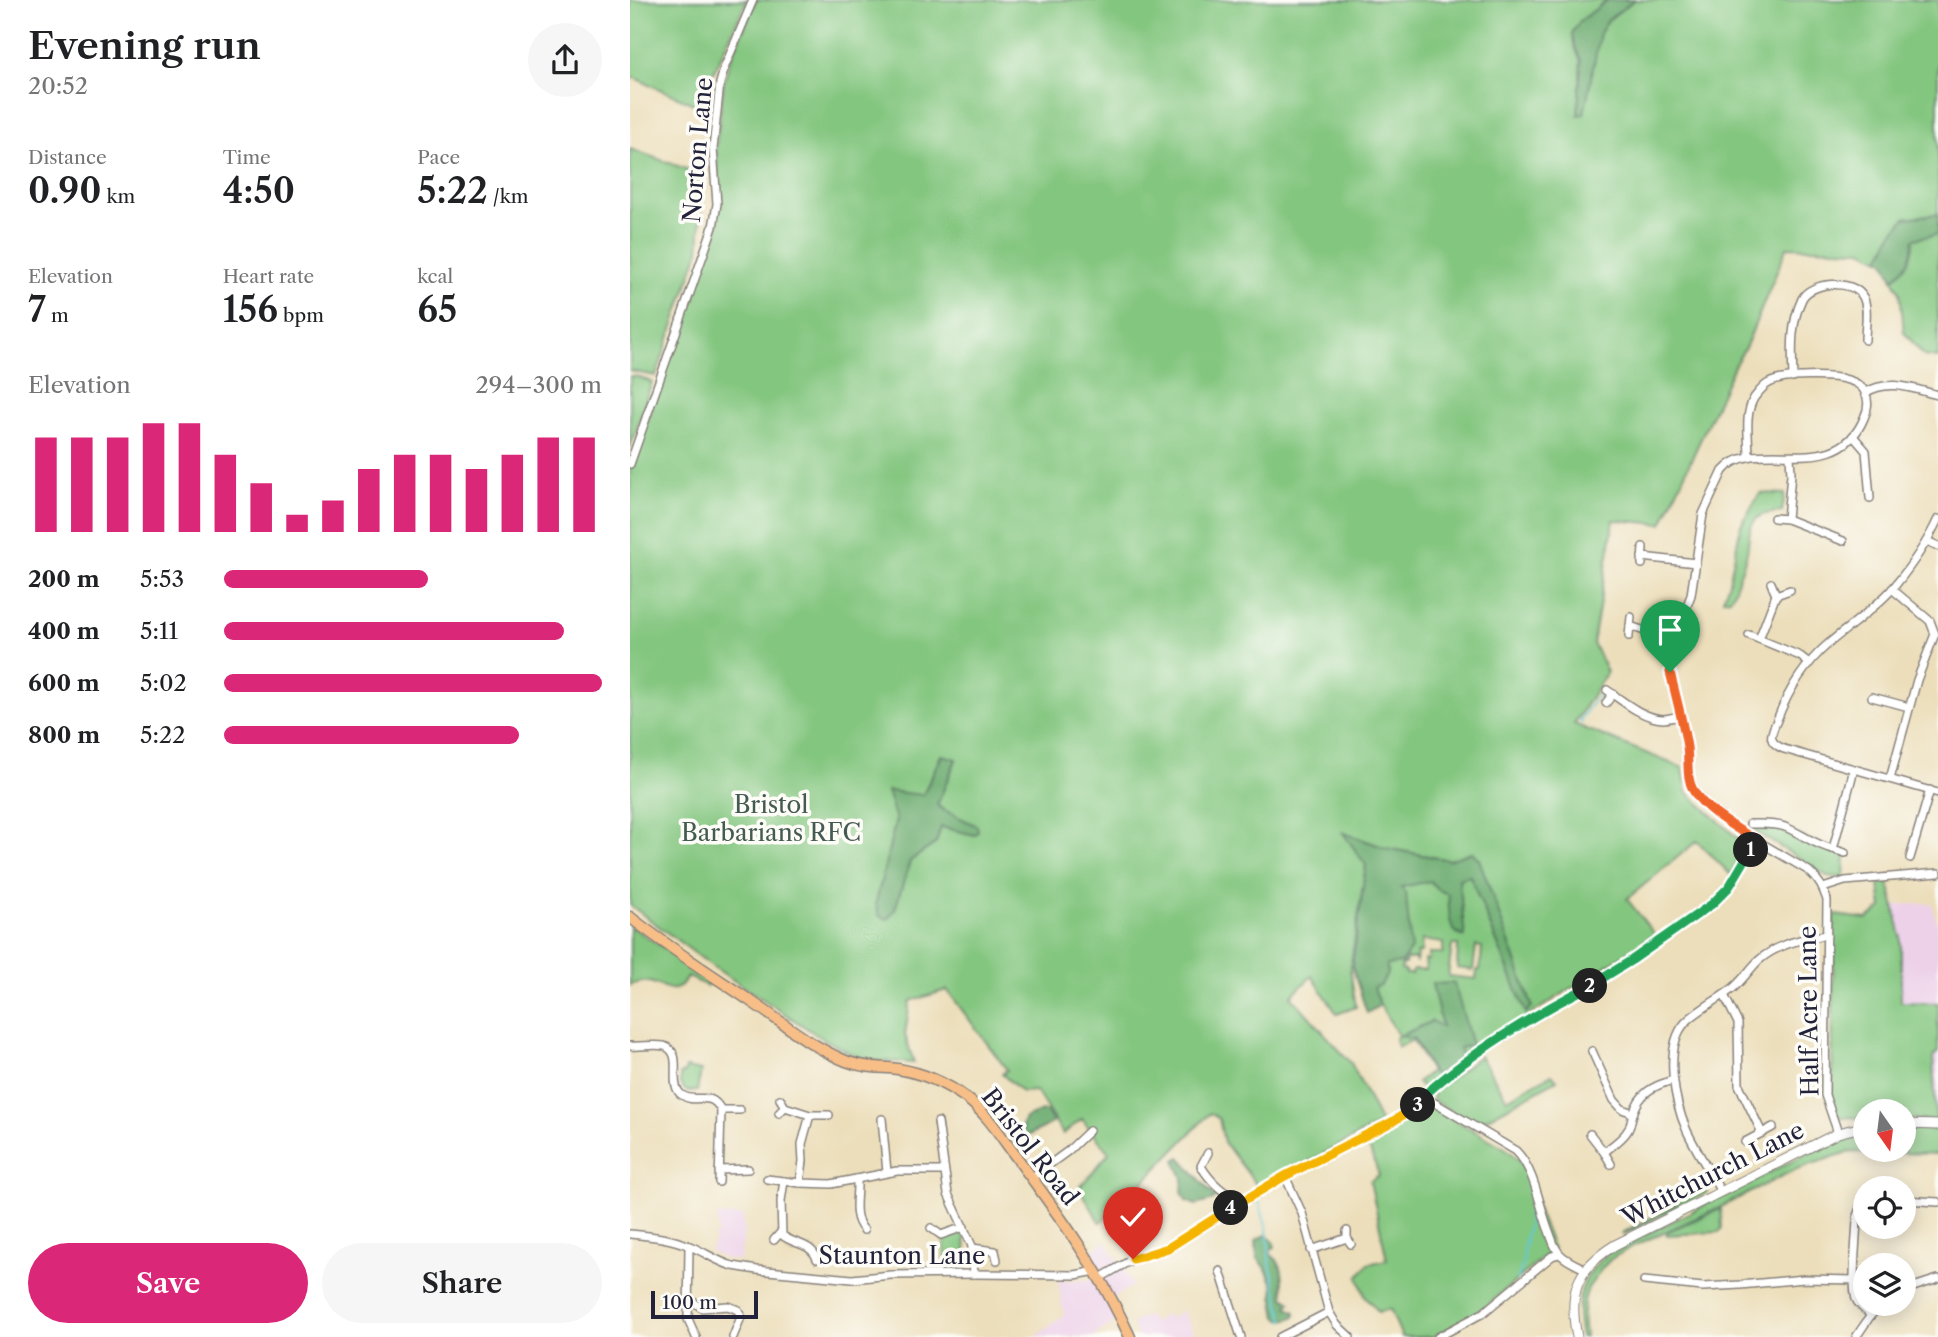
<!DOCTYPE html>
<html lang="en">
<head>
<meta charset="utf-8">
<style>
	body { margin:0; font-family:"Libre Caslon Text",serif; background:#f6f6f6; color:#202124; height:100vh; display:flex; flex-direction:column; font-size:26px; white-space:nowrap }
	* { box-sizing:border-box; margin:0 }
	p { font-size:23px; color:#757577 }
	.icon { flex:none; width:38px; height:38px; fill:none; stroke:currentColor; stroke-width:2; stroke-linecap:round; stroke-linejoin:round }
	.map { position:relative; flex:1; overflow:hidden }
	.drawer { display:flex; flex-direction:column; background:#fff; width:630px }
	.drawer>* { flex:none }
	.needle { width:46px; rotate:166deg }
	.fabs { position:absolute; left:1223px; top:1099px; display:grid; gap:14px }
	.fabs a { display:grid; place-items:center; width:63px; height:63px; border-radius:50%; background:#fff; box-shadow:0 4px 18px #0003; font-size:35px }
	.scale { position:absolute; left:21px; bottom:18px; width:107px; box-sizing:border-box; padding-left:7px; border:4px solid #22223b; border-top:0; font-size:19px; line-height:24px; white-space:nowrap; color:#22223b; -webkit-text-stroke:5px #fdfcf7; paint-order:stroke }
	.pin { position:absolute; display:grid; place-items:center; width:60px; height:60px; color:#fff; margin:-72px -30px; border-radius:50% 50% 50% 0; rotate:-45deg; box-shadow:0 0 7px #0007 }
	.pin .icon { rotate:45deg }
	.km { position:absolute; width:35px; height:35px; margin:-18px; border-radius:50%; background:#222; color:#fff; font-size:19px; line-height:35px; text-align:center }
	.round { display:grid; place-items:center; flex:none; width:74px; height:74px; border-radius:37px; background:#f6f6f6 }
	.headline { display:flex; align-items:center; justify-content:space-between; height:119px; padding:0 28px }
	h1 { font-size:38px; font-weight:600; line-height:52px }
	.metrics { display:grid; grid-template-columns:repeat(3,1fr); gap:10px; height:119px; padding:7px 28px }
	.metrics div { display:grid; align-content:center }
	.metrics b { font-size:35px; font-weight:600 }
	.metrics small { font-size:19px; font-weight:400 }
	.metrics p { font-size:19px }
	.chart { height:196px; padding:14px 28px }
	.chart p { display:flex; justify-content:space-between }
	.chart svg { width:100%; height:126px; margin-top:7px; stroke:#db2777; stroke-width:6 }
	.button { display:flex; gap:14px; margin-top:auto; padding:14px 28px }
	.button a { flex:1; height:80px; border-radius:42px; background:#db2777; color:#fff; font-size:28px; font-weight:600; line-height:80px; text-align:center }
	.button a+a { background:#f6f6f6; color:#202124 }
	ul { padding:0 28px; list-style:none; font-size:23px }
	li { display:grid; grid-template-columns:112px 84px 1fr; align-items:center; height:52px }
	li i { height:18px; border-radius:9px; background:#db2777 }
	main { display:flex; flex:1; min-height:0 }
	.map>svg:first-child { display:block }
	.built { fill:#edd1e9 }
	.green { fill:#83c67f; stroke:#52745d; stroke-width:2; fill-rule:evenodd }
	.forest { fill:#6aab6e; stroke:#466654; stroke-width:2 }
	.lines { fill:none; stroke-linecap:round; stroke-linejoin:round }
	.stream { stroke:#5dc9d4; stroke-width:2 }
	.minor-casing { stroke:#87807a; stroke-width:10 }
	.tertiary-casing { stroke:#87807a; stroke-width:11 }
	.trunk-casing { stroke:#87807a; stroke-width:13 }
	.minor { stroke:#fff; stroke-width:7 }
	.tertiary { stroke:#fff; stroke-width:9 }
	.trunk { stroke:#f7be88; stroke-width:10 }
	.split-1-casing { stroke:#fff; stroke-width:14 }
	.split-2-casing { stroke:#fff; stroke-width:14 }
	.split-3-casing { stroke:#fff; stroke-width:14 }
	.split-4-casing { stroke:#fff; stroke-width:14 }
	.split-5-casing { stroke:#fff; stroke-width:14 }
	.split-1 { stroke:#f0652b; stroke-width:9 }
	.split-2 { stroke:#22a559; stroke-width:9 }
	.split-3 { stroke:#22a559; stroke-width:9 }
	.split-4 { stroke:#f5b400; stroke-width:9 }
	.split-5 { stroke:#f5b400; stroke-width:9 }
	.labels { text-anchor:middle; stroke-width:7; stroke-linejoin:round; paint-order:stroke }
	.street-label { font-size:24px; fill:#22223b; stroke:#fdfcf7 }
	.park-label { font-size:24px; fill:#445b53; stroke:#fdfcf7 }
</style>
</head>
<body>
<main>
<section class="drawer">
<div class="headline"><div><h1>Evening run</h1><p>20:52</p></div><a class="round"><svg class="icon" aria-label="share" viewBox="0 0 24 24"><path d="M12 15V3M7 8l5-5 5 5M5 13v7h14v-7"/></svg></a></div>
<div class="metrics">
<div><p>Distance</p><b>0.90<small> km</small></b></div>
<div><p>Time</p><b>4:50</b></div>
<div><p>Pace</p><b>5:22<small> /km</small></b></div>
</div>
<div class="metrics">
<div><p>Elevation</p><b>7<small> m</small></b></div>
<div><p>Heart rate</p><b>156<small> bpm</small></b></div>
<div><p>kcal</p><b>65</b></div>
</div>
<div class="chart"><p><span>Elevation</span>294–300 m</p>
<svg viewBox="0 0 160 44" preserveAspectRatio="none"><path d="M5 44V11M15 44V11M25 44V11M35 44V6M45 44V6M55 44V17M65 44V27M75 44V38M85 44V33M95 44V22M105 44V17M115 44V17M125 44V22M135 44V17M145 44V11M155 44V11"/></svg>
</div>
<ul>
<li><b>200 m</b>5:53<i style="width:54%"></i></li>
<li><b>400 m</b>5:11<i style="width:90%"></i></li>
<li><b>600 m</b>5:02<i style="width:100%"></i></li>
<li><b>800 m</b>5:22<i style="width:78%"></i></li>
</ul>
<div class="button"><a>Save</a><a>Share</a></div>
</section>
<div class="map">
<svg width="1308" height="1337" viewBox="0 0 1308 1337">
	<rect width="100%" height="100%" fill="#fdfcf7"/>
	<filter id="ink" filterUnits="userSpaceOnUse"><feTurbulence type="fractalNoise" baseFrequency=".0143" numOctaves="2"/><feDisplacementMap in="SourceGraphic" scale="14" xChannelSelector="R" yChannelSelector="G"/><feConvolveMatrix kernelMatrix="1 2 1 2 8 2 1 2 1" color-interpolation-filters="sRGB"/></filter>
	<filter id="wash" filterUnits="userSpaceOnUse"><feTurbulence type="fractalNoise" baseFrequency=".00686" numOctaves="4" result="noise"/><feDisplacementMap in="SourceGraphic" scale="28" xChannelSelector="R" yChannelSelector="G"/><feGaussianBlur stdDeviation="1.57" result="paint"/><feColorMatrix in="noise" values="0 0 0 0 0 0 0 0 0 0 0 0 0 0 0 0 0 1.4 0 .05"/><feComposite in="paint" operator="in"/></filter>
	<g filter="url(#wash)">
		<rect width="100%" height="100%" fill="#ecdeba"/>
		<!-- built -->
		<g class="built">
			<polygon points="1302,903 1308,928 1308,1121 1274,1119 1274,1111 1236,1111 1235,1118 1208,1117 1202,1095 1202,1000 1271,1002 1271,937 1264,905"/>
			<polygon points="87,1216 113,1216 114,1231 110,1261 93,1258 80,1251 84,1243 85,1235 88,1234"/>
			<polygon points="475,1241 503,1285 478,1301 487,1320 463,1337 406,1337 434,1315 428,1281 460,1280 472,1271 461,1252"/>
			<polygon points="552,1310 566,1337 508,1337 502,1323 516,1316 525,1323 536,1314 541,1319"/>
		</g>
		<!-- green -->
		<g class="green">
			<polygon points="0,0 117,0 68,106 0,76"/>
			<path d="M 126,0 L 978,0 L 950,21 L 944,44 L 951,61 L 948,114 L 970,33 L 978,20 L 1004,0 L 1308,0 L 1308,214 L 1275,218 L 1262,234 L 1250,259 L 1232,250 L 1157,247 L 1116,346 L 1104,366 L 1032,524 L 984,520 L 963,643 L 977,672 L 944,724 L 1053,768 L 1057,792 L 1115,845 L 1101,875 L 1067,841 L 997,899 L 1025,935 L 843,1051 L 795,1091 L 787,1082 L 801,1072 L 783,1040 L 768,1047 L 765,1040 L 768,1035 L 750,1005 L 743,987 L 757,965 L 771,887 L 800,881 L 840,876 L 896,1012 L 902,1006 L 849,859 L 842,852 L 819,860 L 756,848 L 714,833 L 736,865 L 720,969 L 726,1007 L 707,1014 L 682,976 L 661,996 L 721,1063 L 751,1123 L 629,1188 L 594,1142 L 589,1119 L 580,1113 L 499,1197 L 470,1222 L 449,1188 L 479,1153 L 452,1119 L 433,1134 L 406,1091 L 392,1092 L 372,1074 L 377,1070 L 317,990 L 280,1001 L 275,1035 L 284,1063 L 238,1060 L 218,1052 L 190,1037 L 82,966 L 0,905 L 0,470 L 87,229 L 90,203 L 86,148 L 94,82 L 99,63 ZM 311,755 L 326,760 L 307,805 L 345,835 L 311,827 L 306,843 L 280,861 L 265,909 L 246,903 L 266,820 L 293,795 ZM 792,940 L 813,943 L 813,953 L 799,953 L 799,960 L 795,960 L 796,970 L 783,970 L 782,974 L 776,974 L 775,971 L 771,970 L 772,964 L 775,964 L 776,959 L 785,959 L 786,963 L 787,953 L 791,953 ZM 822,945 L 828,945 L 827,968 L 843,970 L 846,946 L 852,947 L 850,970 L 847,970 L 846,979 L 818,976 ZM 813,1028 L 842,1045 L 828,1048 L 784,1038 Z"/>
			<polygon points="0,149 73,175 69,251 26,376 0,371"/>
			<path d="M 1308,234 L 1308,358 L 1294,356 L 1274,332 L 1270,292 L 1263,279 C 1279,265 1281,259 1284,239 Z"/>
			<polygon points="0,376 8,377 22,382 0,448"/>
			<path d="M 1132,493 L 1155,494 L 1152,511 C 1145,514 1137,512 1130,516 C 1116,524 1120,543 1116,557 C 1112,570 1107,582 1103,594 L 1100,598 L 1093,599 L 1099,582 L 1111,525 L 1128,496 Z"/>
			<polygon points="1118,827 1151,828 1215,855 1214,878 1197,876"/>
			<polygon points="1249,883 1259,883 1271,937 1271,1002 1308,1003 1308,1052 1303,1057 1306,1121 1274,1119 1274,1111 1236,1111 1235,1118 1208,1117 1202,1095 1204,915 1237,919 1252,908"/>
			<path d="M 0,926 L 76,975 L 78,981 L 77,986 L 57,976 C 45,1000 37,985 18,982 C 11,981 6,983 0,985 Z"/>
			<polygon points="850,1056 877,1099 922,1074 927,1080 845,1125 803,1100 802,1093"/>
			<polygon points="56,1068 71,1071 67,1091 56,1091 50,1084 50,1074 55,1073"/>
			<polygon points="798,1105 875,1148 890,1160 901,1182 907,1209 923,1249 845,1316 803,1337 772,1337 760,1309 749,1312 735,1296 728,1277 738,1264 757,1260 740,1181 749,1175 737,1142"/>
			<path d="M 1274,1128 L 1308,1130 L 1308,1154 L 1218,1152 L 1164,1170 L 1091,1207 L 1003,1246 L 981,1259 L 973,1267 L 958,1288 L 954,1301 L 953,1313 L 955,1337 L 951,1337 C 944,1302 950,1276 979,1253 L 1192,1146 L 1212,1138 L 1235,1132 L 1236,1150 L 1274,1150 Z"/>
			<polygon points="1075,1179 1077,1180 1079,1187 1076,1193 993,1235 992,1233 1045,1205 1068,1180"/>
			<polygon points="1091,1209 1092,1228 1089,1232 1037,1235 1036,1232"/>
			<polygon points="331,1231 334,1233 338,1262 334,1268 315,1269 314,1239 315,1236"/>
		</g>
		<!-- forest -->
		<g class="forest">
			<polygon points="978,0 1004,0 978,20 970,33 954,114 948,115 951,61 944,44 942,33 950,21"/>
			<path d="M 1308,214 L 1308,234 L 1284,239 C 1281,259 1279,265 1263,279 L 1255,261 L 1250,259 L 1262,234 L 1275,218 Z"/>
			<polygon points="312,755 326,759 307,805 310,808 347,826 348,831 345,835 311,827 306,843 280,861 265,909 258,919 249,916 246,903 266,820 257,791 293,795"/>
			<path d="M 713,833 L 756,848 L 819,860 L 842,852 L 849,859 L 902,1006 L 896,1013 L 840,876 L 829,879 L 835,937 C 816,933 820,910 818,894 L 808,890 L 800,881 L 771,887 L 776,894 L 781,949 L 771,963 L 757,965 L 757,974 L 751,985 L 744,987 L 750,1005 L 737,1013 L 722,967 L 736,865 Z"/>
			<polygon points="824,983 842,1045 829,1048 833,1058 817,1070 804,1075 784,1039 770,1036 802,1021 812,1027 802,984"/>
			<path d="M 412,1111 L 416,1111 L 423,1122 C 415,1129 403,1131 395,1138 C 391,1141 389,1144 385,1147 L 381,1141 L 381,1137 L 387,1137 L 393,1131 L 392,1126 L 395,1118 Z"/>
			<polygon points="550,1157 585,1197 584,1200 566,1205 556,1201 552,1192 553,1178 545,1160"/>
			<path d="M 637,1235 C 641,1238 644,1241 645,1247 L 640,1250 L 641,1255 C 656,1264 652,1282 654,1297 L 661,1302 L 658,1306 L 659,1309 L 665,1312 L 665,1316 C 660,1320 652,1321 647,1317 L 643,1295 L 644,1286 L 635,1267 L 627,1257 L 626,1241 L 629,1238 Z"/>
		</g>
		<g class="lines">
			<!-- stream -->
			<g class="stream">
				<polyline points="952,722 950,720 971,691"/>
				<polyline points="629,1202 637,1229 640,1265 654,1321"/>
				<path d="M 887,1281 C 893,1266 894,1263 893,1248 L 896,1243 L 895,1240 L 899,1222 L 898,1211"/>
			</g>
		</g>
	</g>
	<g filter="url(#ink)">
		<g class="lines">
			<!-- minor casing -->
			<g class="minor-casing">
				<g id="minor">
					<path d="M 1163,378 C 1162,352 1160,324 1172,299 C 1181,281 1224,279 1233,297 C 1239,308 1235,327 1235,340"/>
					<path d="M 1235,393 C 1258,378 1284,389 1308,395"/>
					<polyline points="1223,436 1236,451 1240,498"/>
					<path d="M 1119,456 C 1119,438 1114,415 1124,398 C 1128,393 1133,386 1139,383 C 1154,375 1202,375 1218,380 C 1225,382 1232,386 1235,392 C 1239,400 1238,410 1234,418 C 1206,486 1125,432 1093,471 L 1073,514 L 1061,595 L 1044,641 L 1040,658 L 1040,672 L 1057,748 L 1058,774 L 1065,793 L 1078,807 L 1109,830 L 1179,871 C 1189,880 1193,888 1197,900 L 1195,1095 L 1208,1133"/>
					<polyline points="1160,456 1161,474 1157,519 1213,541"/>
					<polyline points="0,464 83,227 87,204 83,149 90,83 95,66 123,0"/>
					<polyline points="1144,518 1157,519"/>
					<path d="M 1308,519 C 1297,543 1281,566 1264,587 C 1245,609 1220,625 1198,644 C 1175,664 1158,691 1147,720 C 1141,734 1136,742 1154,749 L 1308,793"/>
					<polyline points="1297,541 1308,546"/>
					<polyline points="1012,557 1066,563"/>
					<polyline points="1012,564 1013,547"/>
					<polyline points="1141,583 1146,595"/>
					<polyline points="1000,626 1044,641"/>
					<polyline points="1119,635 1170,656 1179,663"/>
					<polyline points="999,636 1001,617"/>
					<polyline points="1129,639 1146,595 1160,590"/>
					<path d="M 977,690 C 993,701 1012,718 1033,719 C 1038,719 1045,717 1050,716"/>
					<polyline points="1242,697 1279,707"/>
					<polyline points="976,703 983,694"/>
					<polyline points="1260,779 1287,680 1305,634 1300,621 1262,589"/>
					<path d="M 1120,824 C 1132,824 1144,823 1155,827 C 1172,834 1185,845 1203,849 L 1224,769"/>
					<polyline points="1203,849 1215,853"/>
					<polyline points="1280,858 1300,790"/>
					<polyline points="1193,888 1215,881 1308,873"/>
					<polyline points="1094,995 1108,1023 1109,1085 1132,1133"/>
					<path d="M 0,1046 C 11,1047 23,1044 34,1046 C 56,1053 36,1084 52,1095 C 66,1105 80,1089 91,1110 L 89,1182"/>
					<polyline points="962,1051 984,1100 992,1109 1003,1113"/>
					<polyline points="798,1099 796,1096 799,1091 837,1059 927,1003 982,973 1082,903 1099,887 1127,841"/>
					<path d="M 798,1099 L 886,1151 C 905,1170 909,1206 919,1231 C 922,1239 924,1249 931,1255 C 937,1261 947,1265 955,1269"/>
					<polyline points="155,1107 180,1115 199,1115"/>
					<polyline points="91,1110 110,1110"/>
					<polyline points="149,1113 155,1107 150,1099"/>
					<polyline points="252,1119 257,1172"/>
					<polyline points="308,1122 318,1194 342,1246 344,1274"/>
					<polyline points="960,1134 974,1152"/>
					<polyline points="1115,1142 1143,1127"/>
					<path d="M 578,1153 L 571,1166 C 581,1183 594,1194 612,1202"/>
					<path d="M 981,1164 L 974,1152 C 982,1146 993,1139 998,1130 C 1001,1125 1001,1119 1003,1114 C 1010,1092 1023,1086 1043,1080"/>
					<polyline points="89,1170 118,1169"/>
					<polyline points="401,1178 438,1151 459,1131"/>
					<polyline points="137,1179 170,1183 201,1184 267,1171 314,1171"/>
					<path d="M 227,1179 C 228,1197 221,1216 234,1230"/>
					<path d="M 154,1181 L 151,1201 L 152,1235 C 163,1245 181,1242 187,1259"/>
					<polyline points="170,1183 173,1161 172,1144 180,1115"/>
					<path d="M 1091,1192 C 1080,1172 1067,1152 1057,1131 C 1045,1104 1033,1048 1055,1023 C 1065,1012 1089,999 1102,989 C 1112,981 1119,970 1128,961 C 1147,944 1172,938 1197,935"/>
					<polyline points="1274,1200 1308,1202"/>
					<path d="M 1236,1204 L 1230,1208 L 1227,1216 C 1227,1236 1221,1281 1226,1299 C 1229,1306 1235,1310 1241,1315"/>
					<polyline points="301,1228 311,1235 334,1227"/>
					<polyline points="717,1231 717,1238 721,1244"/>
					<path d="M 0,1234 C 21,1236 42,1238 62,1247 C 76,1253 88,1262 103,1266 L 127,1270 L 222,1279 L 261,1275 L 344,1274 L 445,1275 L 466,1271"/>
					<polyline points="144,1240 151,1232"/>
					<polyline points="59,1246 58,1319 66,1337"/>
					<polyline points="342,1248 365,1251 367,1260"/>
					<polyline points="681,1250 717,1238"/>
					<polyline points="590,1271 611,1337"/>
					<polyline points="470,1278 503,1259 538,1248 552,1240 655,1176 762,1122 798,1099"/>
					<polyline points="1014,1281 1073,1287 1110,1285 1174,1279 1225,1280"/>
					<polyline points="1274,1290 1308,1279"/>
					<polyline points="58,1298 72,1308 98,1306 108,1310 111,1317 103,1337"/>
					<polyline points="699,1312 707,1325 720,1337"/>
					<polyline points="650,1337 699,1312 672,1213 655,1176"/>
					<polyline points="808,1337 853,1313 922,1256 929,1254"/>
					<polyline points="1226,1337 1241,1315 1253,1304"/>
				</g>
			</g>
			<!-- tertiary casing -->
			<g class="tertiary-casing">
				<g id="tertiary">
					<polyline points="1274,1124 1308,1125"/>
					<path d="M 947,1337 C 938,1293 946,1269 985,1245 L 1190,1142 L 1208,1133 L 1236,1126"/>
				</g>
			</g>
			<!-- trunk casing -->
			<g class="trunk-casing">
				<path id="trunk" d="M 0,917 C 39,948 81,974 122,1002 C 152,1022 182,1047 216,1061 C 233,1068 250,1067 268,1069 C 292,1073 317,1084 336,1098 C 357,1113 372,1138 387,1158 C 429,1215 471,1272 500,1337"/>
			</g>
			<!-- minor -->
			<use href="#minor" class="minor"/>
			<!-- tertiary -->
			<use href="#tertiary" class="tertiary"/>
			<!-- trunk -->
			<use href="#trunk" class="trunk"/>
		</g>
	</g>
	<g class="lines" filter="url(#ink)">
		<!-- split-1 casing -->
		<g class="split-1-casing">
			<path id="split-1" d="M 1040,672 C 1046,697 1053,722 1057,747 C 1059,762 1056,777 1063,790 C 1074,810 1108,829 1127,841 L 1121,850"/>
		</g>
		<!-- split-2 casing -->
		<g class="split-2-casing">
			<polyline id="split-2" points="960,986 1002,960 1082,904 1099,887 1121,850"/>
		</g>
		<!-- split-3 casing -->
		<g class="split-3-casing">
			<path id="split-3" d="M 788,1105 L 798,1099 L 796,1096 L 799,1091 C 847,1049 903,1015 960,986"/>
		</g>
		<!-- split-4 casing -->
		<g class="split-4-casing">
			<polyline id="split-4" points="601,1208 655,1176 762,1122 788,1105"/>
		</g>
		<!-- split-5 casing -->
		<g class="split-5-casing">
			<polyline id="split-5" points="503,1259 538,1248 601,1208"/>
		</g>
		<!-- split-1 -->
		<use href="#split-1" class="split-1"/>
		<!-- split-2 -->
		<use href="#split-2" class="split-2"/>
		<!-- split-3 -->
		<use href="#split-3" class="split-3"/>
		<!-- split-4 -->
		<use href="#split-4" class="split-4"/>
		<!-- split-5 -->
		<use href="#split-5" class="split-5"/>
	</g>
	<g class="labels">
		<!-- street labels -->
		<g class="street-label">
			<text transform="translate(68 150) rotate(-85)" y="8">Norton Lane</text>
			<text transform="translate(1179 1011) rotate(-91)" y="8">Half Acre Lane</text>
			<text transform="translate(400 1147) rotate(52)" y="8">Bristol Road</text>
			<text transform="translate(1083 1174) rotate(-27)" y="8">Whitchurch Lane</text>
			<text x="272" y="1264">Staunton Lane</text>
		</g>
		<!-- park labels -->
		<g class="park-label">
			<text x="141" y="813">Bristol<tspan x="141" dy="28">Barbarians RFC</tspan></text>
		</g>
	</g>
</svg>
<div class="fabs">
<a><svg class="needle" viewBox="-14 -14 28 28"><path d="M0-13l5 13h-10z" fill="#e53935"/><path d="M0 13l5-13h-10z" fill="#757577"/></svg></a>
<a><svg class="icon" aria-label="locate" viewBox="0 0 24 24"><circle cx="12" cy="12" r="6"/><path d="M12 2v4M12 18v4M2 12h4M18 12h4"/></svg></a>
<a><svg class="icon" aria-label="layers" viewBox="0 0 24 24"><path d="M12 4l9 5-9 5-9-5zM3 14l9 5 9-5"/></svg></a>
</div>
<div class="scale">100 m</div>
<div class="pin" style="left:1040px;top:672px;background:#1e9e55"><svg class="icon" aria-label="arrive" viewBox="0 0 24 24"><path d="M6 21V4h12l-3 4 3 4H6"/></svg></div>
<div class="pin" style="left:503px;top:1259px;background:#d93025"><svg class="icon" aria-label="check" viewBox="0 0 24 24"><path d="M5 12l5 5 9-10"/></svg></div>
<b class="km" style="left:1121px;top:850px">1</b>
<b class="km" style="left:960px;top:986px">2</b>
<b class="km" style="left:788px;top:1105px">3</b>
<b class="km" style="left:601px;top:1208px">4</b>
</div>
</main>
</body>
</html>
